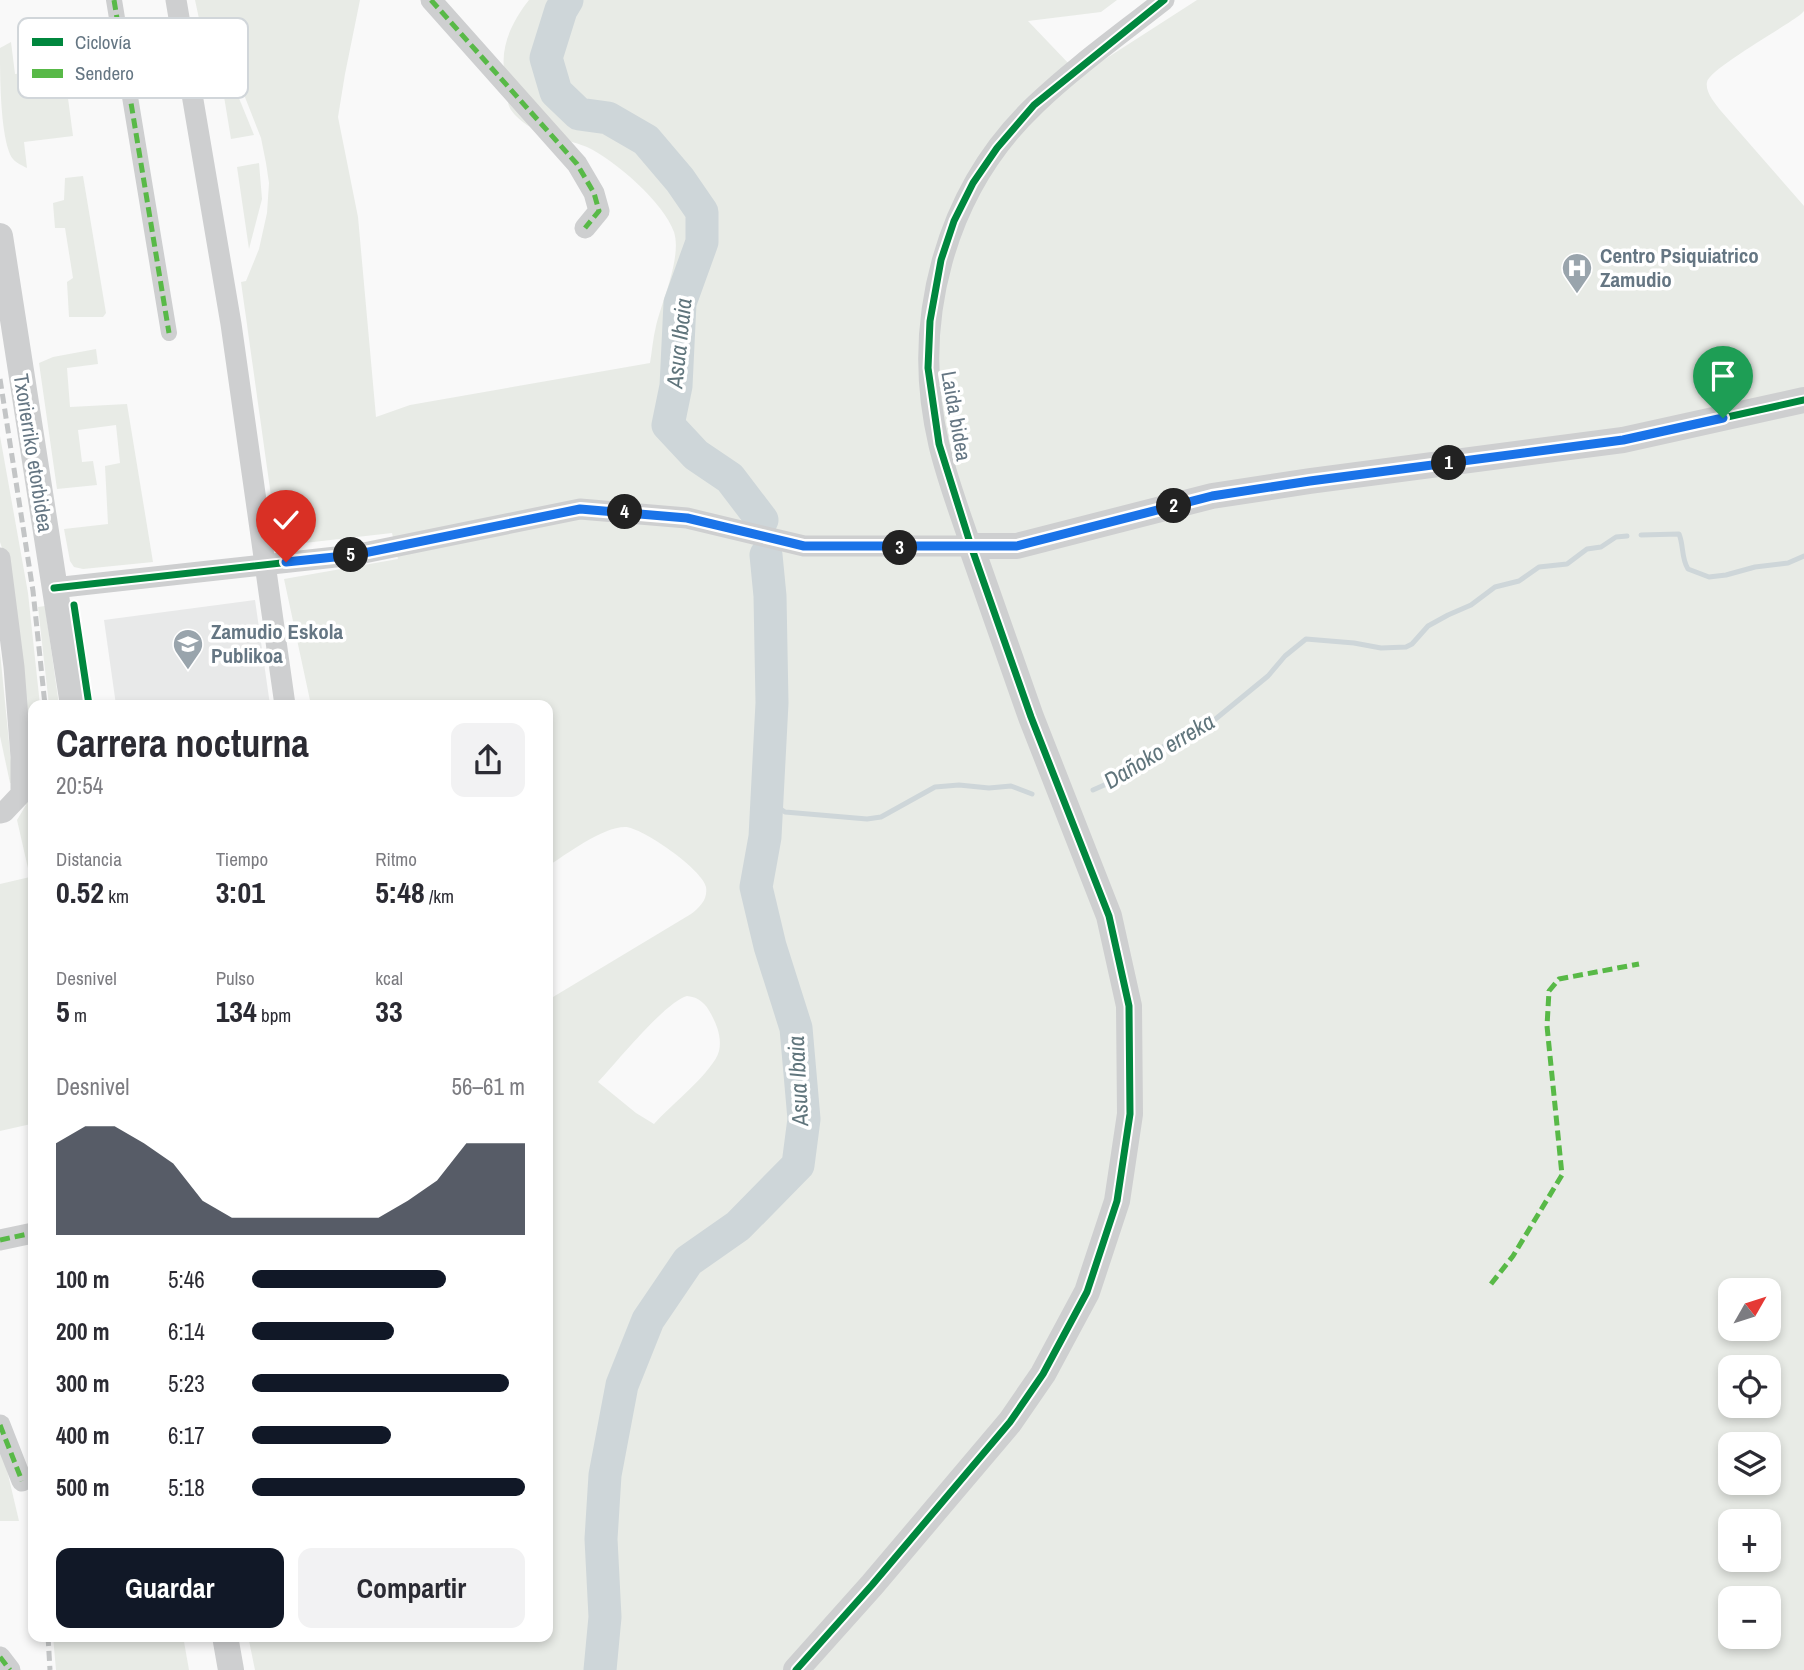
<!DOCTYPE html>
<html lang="es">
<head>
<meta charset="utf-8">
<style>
	body { margin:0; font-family:"Archivo Narrow",sans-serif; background:#f2f2f3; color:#2b2b33; height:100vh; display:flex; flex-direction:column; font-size:26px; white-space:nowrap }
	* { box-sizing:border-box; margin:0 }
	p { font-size:23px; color:#7c7c81 }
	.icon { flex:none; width:38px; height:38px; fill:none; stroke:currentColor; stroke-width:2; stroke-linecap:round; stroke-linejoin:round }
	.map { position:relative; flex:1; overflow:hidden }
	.details { position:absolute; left:28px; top:700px; width:525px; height:942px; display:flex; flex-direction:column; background:#fff; border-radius:14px; box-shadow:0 4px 10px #0003 }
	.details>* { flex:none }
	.needle { width:46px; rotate:51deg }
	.tools { position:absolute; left:1718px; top:1278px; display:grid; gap:14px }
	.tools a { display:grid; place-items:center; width:63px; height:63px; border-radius:14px; background:#fff; box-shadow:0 4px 10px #0003; font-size:35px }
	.pin { position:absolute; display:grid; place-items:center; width:60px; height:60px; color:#fff; margin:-72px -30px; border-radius:50% 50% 50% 0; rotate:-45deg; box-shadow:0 0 7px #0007 }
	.pin .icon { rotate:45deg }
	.km { position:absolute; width:35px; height:35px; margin:-18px; border-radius:50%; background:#222; color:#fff; font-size:19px; line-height:35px; text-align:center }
	.round { display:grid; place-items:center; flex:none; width:74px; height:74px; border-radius:14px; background:#f2f2f3 }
	.overview { display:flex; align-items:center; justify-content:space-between; height:119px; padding:0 28px }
	h1 { font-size:38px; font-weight:700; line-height:52px }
	.stats { display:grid; grid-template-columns:repeat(3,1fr); gap:10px; height:119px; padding:7px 28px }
	.stats div { display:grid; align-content:center }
	.stats b { font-size:30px; font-weight:700 }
	.stats small { font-size:19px; font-weight:400 }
	.stats p { font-size:19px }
	.chart { height:196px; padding:14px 28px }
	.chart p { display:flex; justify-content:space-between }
	.chart svg { width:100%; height:126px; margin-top:7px; fill:#111827; opacity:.7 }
	.cta { display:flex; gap:14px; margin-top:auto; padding:14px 28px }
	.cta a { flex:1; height:80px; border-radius:14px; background:#111827; color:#fff; font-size:28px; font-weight:700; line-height:80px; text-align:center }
	.cta a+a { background:#f2f2f3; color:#2b2b33 }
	ul { padding:0 28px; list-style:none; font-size:23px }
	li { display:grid; grid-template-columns:112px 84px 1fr; align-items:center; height:52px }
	li i { height:18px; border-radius:9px; background:#111827 }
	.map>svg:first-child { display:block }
	.built { fill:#e8e9e9 }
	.green { fill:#e8ebe6; fill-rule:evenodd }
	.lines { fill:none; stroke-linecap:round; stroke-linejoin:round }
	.stream { stroke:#ced6d9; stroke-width:5 }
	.river { stroke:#ced6d9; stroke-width:33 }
	.pedestrian { stroke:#cecfd0; stroke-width:16 }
	.minor { stroke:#cecfd0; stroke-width:21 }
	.tertiary { stroke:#cecfd0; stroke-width:26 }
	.rail { stroke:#c3c5c6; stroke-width:5; stroke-dasharray:10 5; stroke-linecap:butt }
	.quiet { stroke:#58b947; stroke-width:5; stroke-dasharray:10 5; stroke-linecap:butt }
	.cycleway-casing { stroke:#fff; stroke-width:11 }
	.cycleway { stroke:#00873e; stroke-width:7 }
	.route-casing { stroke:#fff; stroke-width:14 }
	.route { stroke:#1a73e8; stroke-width:9 }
	.labels { text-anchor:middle; stroke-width:7; stroke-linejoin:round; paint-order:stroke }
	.poi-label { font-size:21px; font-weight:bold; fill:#657683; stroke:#fff; text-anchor:start }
	.street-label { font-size:21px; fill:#657683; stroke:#fff }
	.water-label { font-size:23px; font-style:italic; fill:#60757c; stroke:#fff }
	.key { fill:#fff; stroke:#d1d6da; stroke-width:2 }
	.key-label { font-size:19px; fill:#657683 }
</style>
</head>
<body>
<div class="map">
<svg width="1804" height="1670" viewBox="0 0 1804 1670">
	<rect width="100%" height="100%" fill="#f9f9f9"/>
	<!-- built -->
	<polygon class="built" points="255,600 270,705 116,705 104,620"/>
	<!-- green -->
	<g class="green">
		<path d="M 195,0 L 360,0 L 345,74 L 338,117 L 358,217 L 376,417 L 410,405 L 650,363 C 652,351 653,338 656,326 C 662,301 682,257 674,232 C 664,203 615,160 587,147 C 562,137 529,135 511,110 C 505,101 509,89 507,79 C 506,75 504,72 504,69 C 501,43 514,19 529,0 L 1117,0 L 1101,12 L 1028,21 L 1071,66 L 1096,65 L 1197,0 L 1804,0 L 1804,11 L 1801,14 C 1785,27 1709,69 1707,82 C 1705,92 1715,103 1721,111 L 1804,206 L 1804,1670 L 255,1670 L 248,1636 L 548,1636 L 548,1000 L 691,914 C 700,907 708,899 706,887 C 703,870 642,827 625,827 C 602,827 567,854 548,866 L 548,705 L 311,705 L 284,579 L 398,559 L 392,533 L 278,546 L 241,282 L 246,281 L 259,249 L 267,213 L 269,183 L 266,163 L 261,138 L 241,87 L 224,61 L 204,42 ZM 687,996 C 699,997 706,1004 711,1014 C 717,1025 722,1038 719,1051 C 714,1071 670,1106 654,1124 L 636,1113 L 598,1082 C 617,1062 665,1002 687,996 ZM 1731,1290 L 1769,1290 L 1769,1328 L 1731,1328 ZM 1731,1367 L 1769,1367 L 1769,1405 L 1731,1405 ZM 1731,1444 L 1769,1444 L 1769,1482 L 1731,1482 ZM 1731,1521 L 1769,1521 L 1769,1559 L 1731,1559 ZM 1731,1598 L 1769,1598 L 1769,1636 L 1731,1636 Z"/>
		<path d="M 11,42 L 15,74 L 64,68 L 73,136 L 24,142 L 27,168 C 23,166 16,163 13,159 C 0,142 0,72 0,48 Z"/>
		<polygon points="219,66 234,86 254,135 231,139"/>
		<polygon points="259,163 262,199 249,249 237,167"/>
		<polygon points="83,176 106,313 103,317 69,317 67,282 73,278 65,228 55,228 53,203 64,200 65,178"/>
		<polygon points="96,349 98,364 67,368 70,407 127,404 153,562 83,569 74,567 70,561 64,529 108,524 105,466 120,463 116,425 78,430 82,462 93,461 97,485 57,489 39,363 53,357"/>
		<polygon points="0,436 28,593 40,705 33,705 31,1124 0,1131 0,884 30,877 17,820 26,805 22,801 5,557 0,542"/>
		<polygon points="45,606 59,705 49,705 38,607"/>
		<polygon points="0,652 13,782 12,783 10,783 0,736"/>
		<polygon points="0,1445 2,1449 19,1521 0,1521"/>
		<polygon points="53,1636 183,1636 189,1670 56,1670"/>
	</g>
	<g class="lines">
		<!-- stream -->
		<g class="stream">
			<path d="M 1641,535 L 1679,534 C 1684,546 1681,558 1688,569 L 1709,577 L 1726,575 L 1755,567 L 1788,563 L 1804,556"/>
			<polyline points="1093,790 1129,774 1182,732 1207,726 1268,676 1285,656 1306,639 1354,643 1381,648 1406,647 1412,644 1428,626 1448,615 1471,605 1495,587 1519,581 1539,567 1567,564 1587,549 1601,547 1616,537 1627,536"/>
			<polyline points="766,793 779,808 785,812 867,819 881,817 935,787 959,785 989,788 1011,786 1032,794"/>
		</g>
		<!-- river -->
		<g class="river">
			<polyline points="567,0 561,10 546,58 556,92 579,114 608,118 646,140 680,180 702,212 702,242 680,303 676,386 668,425 696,455 730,478 762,520"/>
			<polyline points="600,1670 605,1617 601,1539 605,1475 622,1385 648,1320 688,1261 738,1226 798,1165 804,1119 796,1028 770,946 756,887 765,837 772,703 770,596 766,555"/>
		</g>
		<!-- pedestrian -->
		<polyline class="pedestrian" points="114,0 169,333"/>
		<!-- minor -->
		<g class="minor">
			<polyline points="176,0 231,324 285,705"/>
			<polyline points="431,0 577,164 594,193 599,211 585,228"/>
			<polyline points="0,558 14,667 21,757 21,794 4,812 0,813"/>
			<path d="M 54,588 L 354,555 L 580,509 L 687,518 L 804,546 L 971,546 C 960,513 947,479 939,445 C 910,323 944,191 1036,104 C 1076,66 1121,34 1164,0"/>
			<polyline points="0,1240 33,1233"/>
			<polyline points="0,1425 22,1481"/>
			<polyline points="0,1657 10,1670"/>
		</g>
		<!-- tertiary -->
		<g class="tertiary">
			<polyline points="0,236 73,705"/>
			<polyline points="225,1636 231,1670"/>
			<polyline points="796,1670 872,1585 1010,1422 1043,1374 1087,1292 1117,1201 1130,1114 1129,1006 1109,916 1031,717 971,546 1017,546 1212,496 1310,481 1623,440 1804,400"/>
		</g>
		<!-- rail -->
		<g class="rail">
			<polyline points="0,379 33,591 45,705"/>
			<polyline points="48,1636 50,1670"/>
		</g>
		<!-- quiet -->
		<g class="quiet">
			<polyline points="114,0 169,333"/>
			<polyline points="431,0 577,164 594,193 599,211 585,228"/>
			<polyline points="0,1240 33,1233"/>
			<polyline points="1491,1284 1513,1256 1562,1175 1547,1026 1549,991 1559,979 1639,964"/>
			<polyline points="0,1425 22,1481"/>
			<polyline points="0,1657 10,1670"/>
		</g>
		<!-- cycleway casing -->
		<g class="cycleway-casing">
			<g id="cycleway">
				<polyline points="54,588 354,555 580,509 687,518 804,546 1017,546 1212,496 1310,481 1623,440 1804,400"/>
				<polyline points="74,605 89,705"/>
				<polyline points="796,1670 872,1585 1010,1422 1043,1374 1087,1292 1117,1201 1130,1114 1129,1006 1109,916 1031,717 971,546 939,444 928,368 930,321 941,260 954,221 973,183 997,148 1034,105 1164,0"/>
			</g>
		</g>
		<!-- cycleway -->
		<use href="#cycleway" class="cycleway"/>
	</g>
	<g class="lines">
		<!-- route casing -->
		<g class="route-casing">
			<polyline id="route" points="286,562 354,555 580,509 687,518 804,546 1017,546 1212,496 1310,481 1623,440 1723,418"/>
		</g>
		<!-- route -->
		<use href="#route" class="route"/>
	</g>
	<!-- icons -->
	<defs>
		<g id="hospital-pin" transform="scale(1.575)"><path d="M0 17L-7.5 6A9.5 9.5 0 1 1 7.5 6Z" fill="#99a4ac" stroke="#fff"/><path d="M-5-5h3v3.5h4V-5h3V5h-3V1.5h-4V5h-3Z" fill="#fff"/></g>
		<g id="school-pin" transform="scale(1.575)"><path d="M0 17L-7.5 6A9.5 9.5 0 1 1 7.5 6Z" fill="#99a4ac" stroke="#fff"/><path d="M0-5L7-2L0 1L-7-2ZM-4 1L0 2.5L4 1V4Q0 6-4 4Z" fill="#fff"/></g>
	</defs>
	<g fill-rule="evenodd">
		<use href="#hospital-pin" x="1577" y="268"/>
		<use href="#school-pin" x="188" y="644"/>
	</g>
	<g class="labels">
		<!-- poi labels -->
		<g class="poi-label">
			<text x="1600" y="263">Centro Psiquiatrico<tspan x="1600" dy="24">Zamudio</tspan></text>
			<text x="211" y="639">Zamudio Eskola<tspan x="211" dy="24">Publikoa</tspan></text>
		</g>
		<!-- street labels -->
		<g class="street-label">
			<text transform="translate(956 416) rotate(80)" y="7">Laida bidea</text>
			<text transform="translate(33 453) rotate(81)" y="7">Txorierriko etorbidea</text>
		</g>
		<!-- water labels -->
		<g class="water-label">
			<text transform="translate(679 343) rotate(-84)" y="8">Asua Ibaia</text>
			<text transform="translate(1159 751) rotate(-31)" y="8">Dañoko erreka</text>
			<text transform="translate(798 1081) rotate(-93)" y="8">Asua Ibaia</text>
		</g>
	</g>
	<!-- legend -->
	<rect x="18" y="18" width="230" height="80" rx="10" class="key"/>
	<rect x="32" y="38" width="31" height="8" fill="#00873e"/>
	<rect x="32" y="69" width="31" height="9" fill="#58b947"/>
	<g class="key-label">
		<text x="75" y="49">Ciclovía</text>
		<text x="75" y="80">Sendero</text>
	</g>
</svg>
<div class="tools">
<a><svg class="needle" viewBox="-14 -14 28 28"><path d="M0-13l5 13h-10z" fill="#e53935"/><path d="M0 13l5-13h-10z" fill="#7c7c81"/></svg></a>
<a><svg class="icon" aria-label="locate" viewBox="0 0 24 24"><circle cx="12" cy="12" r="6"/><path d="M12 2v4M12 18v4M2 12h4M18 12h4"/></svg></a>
<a><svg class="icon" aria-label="layers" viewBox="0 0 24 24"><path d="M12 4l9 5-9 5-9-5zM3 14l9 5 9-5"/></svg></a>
<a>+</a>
<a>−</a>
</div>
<div class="pin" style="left:1723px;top:418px;background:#1e9e55"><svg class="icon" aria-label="arrive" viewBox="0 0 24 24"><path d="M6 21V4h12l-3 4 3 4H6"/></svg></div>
<div class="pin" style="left:286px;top:562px;background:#d93025"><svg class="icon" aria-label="check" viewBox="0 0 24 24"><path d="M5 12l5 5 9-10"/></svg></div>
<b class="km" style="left:1449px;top:463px">1</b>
<b class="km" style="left:1174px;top:506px">2</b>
<b class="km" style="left:900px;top:548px">3</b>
<b class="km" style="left:625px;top:512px">4</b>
<b class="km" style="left:351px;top:555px">5</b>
<section class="details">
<div class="overview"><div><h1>Carrera nocturna</h1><p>20:54</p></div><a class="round"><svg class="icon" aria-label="share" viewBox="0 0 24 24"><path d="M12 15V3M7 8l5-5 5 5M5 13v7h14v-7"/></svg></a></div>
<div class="stats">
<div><p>Distancia</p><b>0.52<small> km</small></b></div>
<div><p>Tiempo</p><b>3:01</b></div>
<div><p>Ritmo</p><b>5:48<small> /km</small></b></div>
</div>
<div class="stats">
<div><p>Desnivel</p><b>5<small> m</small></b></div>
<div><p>Pulso</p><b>134<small> bpm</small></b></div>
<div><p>kcal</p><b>33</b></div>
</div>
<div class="chart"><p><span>Desnivel</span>56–61 m</p>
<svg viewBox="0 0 160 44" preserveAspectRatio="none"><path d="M0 44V12L10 6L20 6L30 12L40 19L50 32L60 38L70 38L80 38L90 38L100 38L110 38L120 32L130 25L140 12L150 12L160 12V44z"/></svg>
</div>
<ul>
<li><b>100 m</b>5:46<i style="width:71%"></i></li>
<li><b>200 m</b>6:14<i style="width:52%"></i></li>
<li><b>300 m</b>5:23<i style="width:94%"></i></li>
<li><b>400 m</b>6:17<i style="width:51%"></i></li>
<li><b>500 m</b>5:18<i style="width:100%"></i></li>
</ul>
<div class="cta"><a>Guardar</a><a>Compartir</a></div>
</section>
</div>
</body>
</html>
